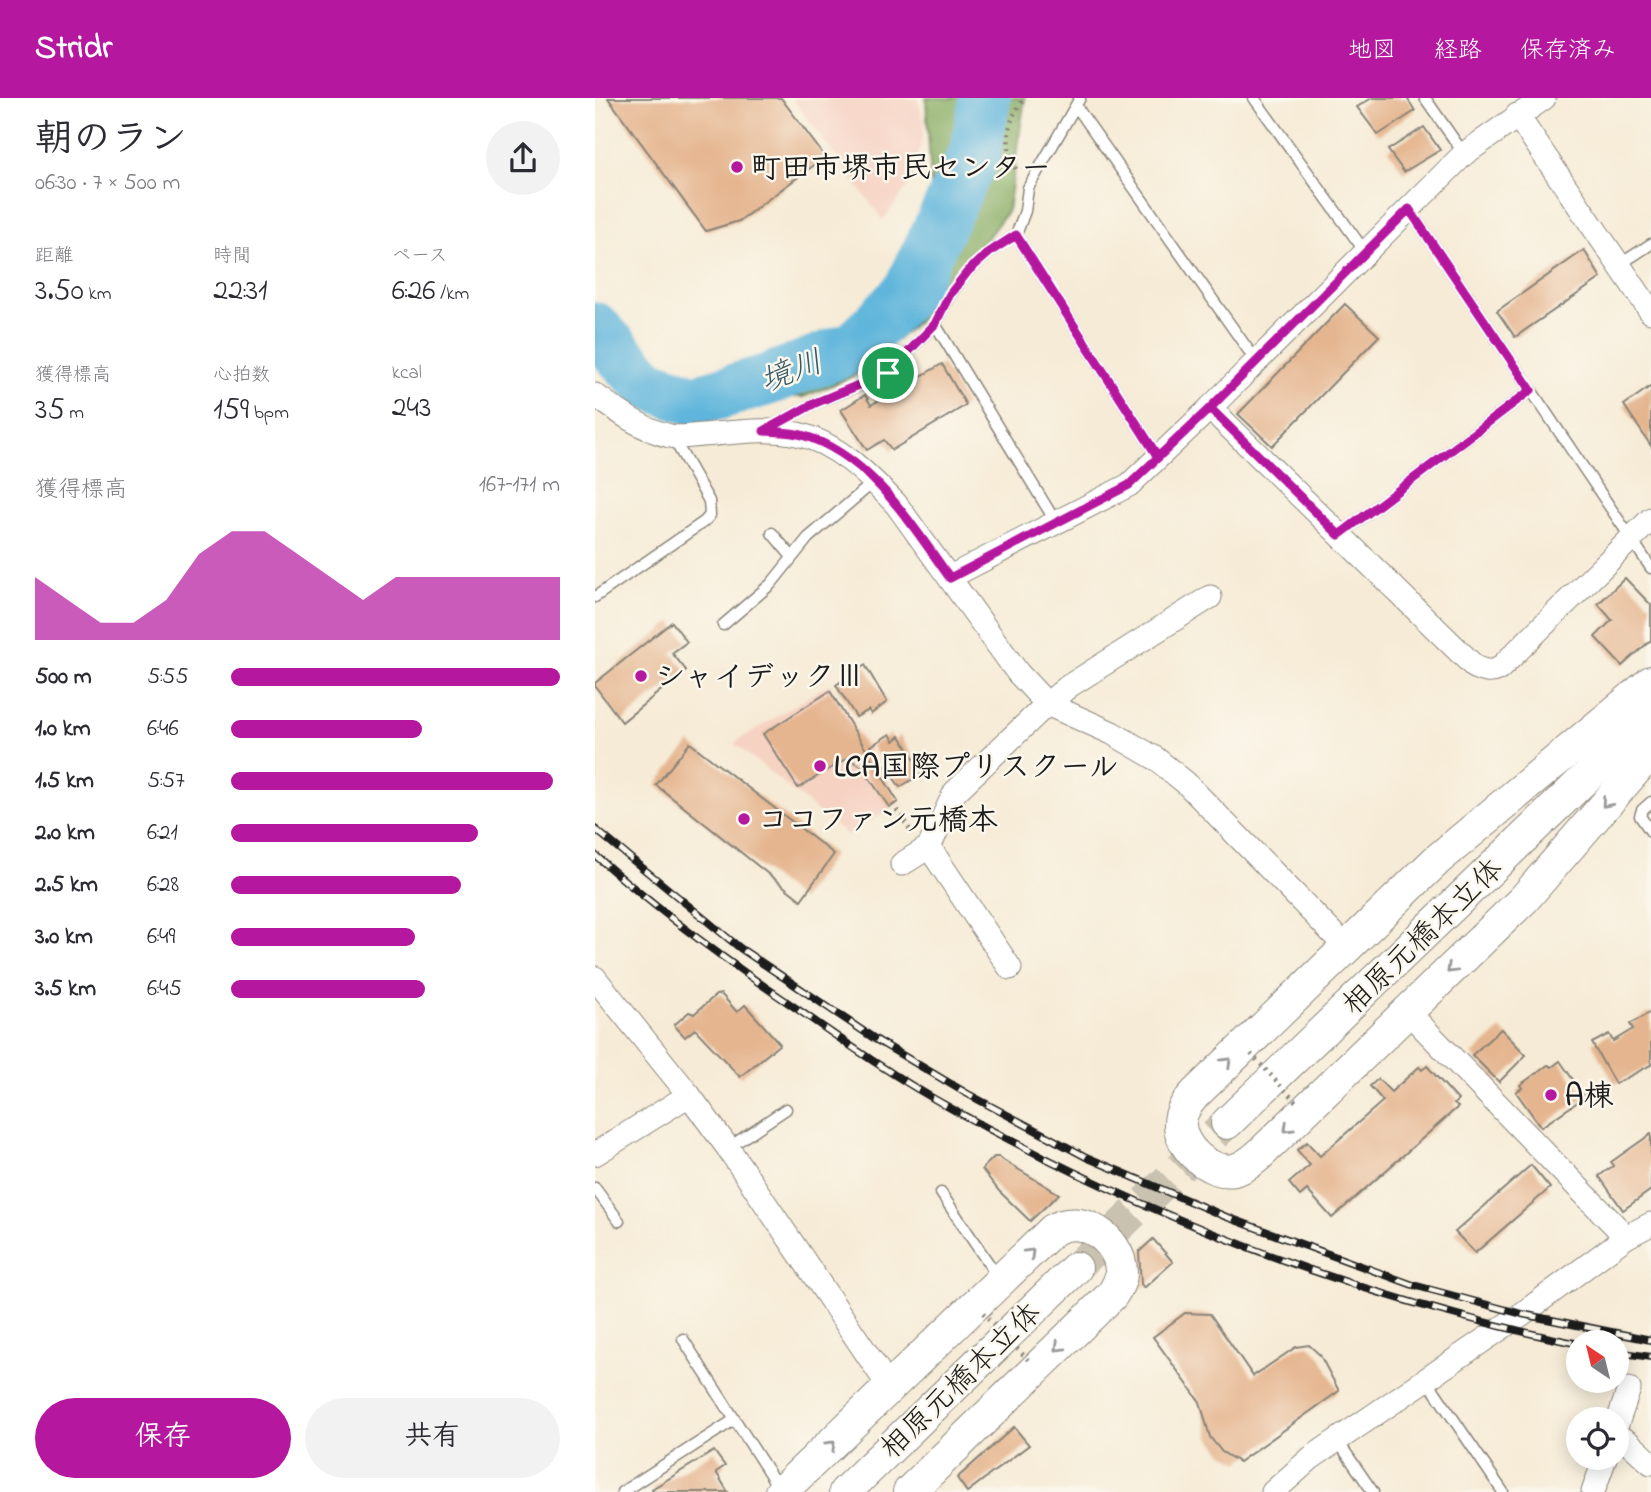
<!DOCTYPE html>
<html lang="ja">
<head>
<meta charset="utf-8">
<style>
	body { margin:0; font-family:"Indie Flower","Klee One",sans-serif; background:#f2f2f3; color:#2b2b33; height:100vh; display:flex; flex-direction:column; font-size:26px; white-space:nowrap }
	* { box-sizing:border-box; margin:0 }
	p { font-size:23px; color:#7c7c81 }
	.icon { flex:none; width:38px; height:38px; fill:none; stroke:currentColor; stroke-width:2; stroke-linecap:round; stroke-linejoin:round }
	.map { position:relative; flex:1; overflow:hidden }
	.side { display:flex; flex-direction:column; background:#fff; width:595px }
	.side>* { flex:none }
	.needle { width:46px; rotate:325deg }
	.buttons { position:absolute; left:971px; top:1232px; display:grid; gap:14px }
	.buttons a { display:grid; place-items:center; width:63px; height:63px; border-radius:50%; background:#fff; box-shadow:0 4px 18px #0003; font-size:35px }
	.pin { position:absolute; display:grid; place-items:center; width:60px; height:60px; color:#fff; margin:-30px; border:4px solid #fff; border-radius:50%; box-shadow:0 2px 7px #0007 }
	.round { display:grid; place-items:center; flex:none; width:74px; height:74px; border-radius:37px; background:#f2f2f3 }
	.summary { display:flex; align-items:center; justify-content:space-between; height:119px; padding:0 35px }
	h1 { font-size:38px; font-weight:600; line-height:52px }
	.metrics { display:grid; grid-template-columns:repeat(3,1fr); gap:10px; height:119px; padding:7px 35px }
	.metrics div { display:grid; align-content:center }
	.metrics b { font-size:30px; font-weight:600 }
	.metrics small { font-size:19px; font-weight:400 }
	.metrics p { font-size:19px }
	.chart { height:196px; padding:14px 35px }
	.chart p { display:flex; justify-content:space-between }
	.chart svg { width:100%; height:126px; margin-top:7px; fill:#b5179e; opacity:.7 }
	.cta { display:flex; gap:14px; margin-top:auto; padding:14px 35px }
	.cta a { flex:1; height:80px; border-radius:42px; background:#b5179e; color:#fff; font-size:28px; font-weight:600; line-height:80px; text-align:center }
	.cta a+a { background:#f2f2f3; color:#2b2b33 }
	ul { padding:0 35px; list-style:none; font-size:23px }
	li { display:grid; grid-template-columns:112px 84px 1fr; align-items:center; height:52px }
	li i { height:18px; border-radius:9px; background:#b5179e }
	header { display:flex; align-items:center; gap:42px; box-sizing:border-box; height:98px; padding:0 35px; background:#b5179e; color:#fff }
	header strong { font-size:33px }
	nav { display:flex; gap:38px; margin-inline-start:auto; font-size:24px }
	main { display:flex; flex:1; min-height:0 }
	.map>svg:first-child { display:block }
	.built { fill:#f6d2c3 }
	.forest { fill:#85ab61; stroke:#50643e; stroke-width:2 }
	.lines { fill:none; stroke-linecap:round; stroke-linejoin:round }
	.river { stroke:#5eb5db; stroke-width:52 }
	.building { fill:#e5b58f }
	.secondary-tunnel { stroke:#cac2b1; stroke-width:32; stroke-dasharray:32 16; stroke-linecap:butt }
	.lane-casing { stroke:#898479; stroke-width:13 }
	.street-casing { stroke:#898479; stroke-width:25 }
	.secondary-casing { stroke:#898479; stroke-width:34 }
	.path { stroke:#898479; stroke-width:4.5; stroke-dasharray:2 5; stroke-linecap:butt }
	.lane { stroke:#fff; stroke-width:10 }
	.street { stroke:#fff; stroke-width:23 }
	.secondary { stroke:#fff; stroke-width:32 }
	.rail-casing { stroke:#1c1c1c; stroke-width:8 }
	.rail { stroke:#fbf7ec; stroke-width:5; stroke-dasharray:16; stroke-linecap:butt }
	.path-bridge { stroke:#898479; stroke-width:4.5; stroke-dasharray:2 5; stroke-linecap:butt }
	.oneway { stroke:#999 }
	.route-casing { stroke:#fff; stroke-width:14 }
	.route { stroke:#b5179e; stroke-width:9 }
	.poi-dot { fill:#b5179e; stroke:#fbf7ec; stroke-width:2.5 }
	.labels { text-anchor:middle; stroke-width:5; stroke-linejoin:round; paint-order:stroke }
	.poi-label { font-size:30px; font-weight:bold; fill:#1c1c1c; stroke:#fbf7ec; text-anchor:start }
	.street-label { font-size:30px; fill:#1c1c1c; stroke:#fbf7ec }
	.water-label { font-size:32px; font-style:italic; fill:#365968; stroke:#fbf7ec }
</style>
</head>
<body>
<header>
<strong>Stridr</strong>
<nav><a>地図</a><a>経路</a><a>保存済み</a></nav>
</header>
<main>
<section class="side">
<div class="summary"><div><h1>朝のラン</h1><p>06:30 · 7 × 500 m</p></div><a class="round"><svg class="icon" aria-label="share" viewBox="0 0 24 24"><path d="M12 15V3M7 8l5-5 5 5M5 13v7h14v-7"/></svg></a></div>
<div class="metrics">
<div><p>距離</p><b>3.50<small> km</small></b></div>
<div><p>時間</p><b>22:31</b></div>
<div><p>ペース</p><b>6:26<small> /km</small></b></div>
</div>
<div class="metrics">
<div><p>獲得標高</p><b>35<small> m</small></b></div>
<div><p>心拍数</p><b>159<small> bpm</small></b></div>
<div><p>kcal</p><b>243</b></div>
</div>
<div class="chart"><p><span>獲得標高</span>167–171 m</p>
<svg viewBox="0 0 160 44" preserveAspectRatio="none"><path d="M0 44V22L10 30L20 38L30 38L40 30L50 14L60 6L70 6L80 14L90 22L100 30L110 22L120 22L130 22L140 22L150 22L160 22V44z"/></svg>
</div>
<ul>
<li><b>500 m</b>5:55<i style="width:100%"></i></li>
<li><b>1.0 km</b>6:46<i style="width:58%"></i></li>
<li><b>1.5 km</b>5:57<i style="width:98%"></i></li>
<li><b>2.0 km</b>6:21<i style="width:75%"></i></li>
<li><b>2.5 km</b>6:28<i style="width:70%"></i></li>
<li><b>3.0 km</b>6:49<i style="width:56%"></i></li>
<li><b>3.5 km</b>6:45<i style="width:59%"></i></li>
</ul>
<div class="cta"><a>保存</a><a>共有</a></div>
</section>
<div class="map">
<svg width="1056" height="1394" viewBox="0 0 1056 1394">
	<rect width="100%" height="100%" fill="#fbf7ec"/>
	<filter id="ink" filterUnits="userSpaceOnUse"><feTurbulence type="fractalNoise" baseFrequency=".0143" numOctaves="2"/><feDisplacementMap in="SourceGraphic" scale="14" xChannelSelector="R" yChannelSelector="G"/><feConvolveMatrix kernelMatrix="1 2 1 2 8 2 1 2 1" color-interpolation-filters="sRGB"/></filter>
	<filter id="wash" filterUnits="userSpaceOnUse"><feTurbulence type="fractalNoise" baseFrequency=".00686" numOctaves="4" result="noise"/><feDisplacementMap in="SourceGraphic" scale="28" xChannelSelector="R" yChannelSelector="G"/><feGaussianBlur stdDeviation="1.57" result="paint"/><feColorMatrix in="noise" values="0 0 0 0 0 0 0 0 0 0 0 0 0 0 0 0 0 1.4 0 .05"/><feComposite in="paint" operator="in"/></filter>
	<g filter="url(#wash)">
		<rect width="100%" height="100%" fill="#f6ebd6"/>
		<!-- built -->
		<g class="built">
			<polygon points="197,0 322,0 329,24 328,39 318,81 288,122"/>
			<polygon points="234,586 305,704 252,737 139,645"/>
		</g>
		<!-- forest -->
		<polygon class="forest" points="331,0 430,0 413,112 340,209 259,278 208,299 156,299 337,188 362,136 337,104"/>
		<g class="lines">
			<!-- river -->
			<polyline class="river" points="0,230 51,285 99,303 172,282 261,248 313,194 380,55 390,0"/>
		</g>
		<g id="blocks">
			<!-- building -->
			<g class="building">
				<polygon points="13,0 186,0 230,59 144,123 111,133"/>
				<polygon points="777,0 812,0 820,13 783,37 762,9"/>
				<polygon points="829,29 845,52 809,74 793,52"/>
				<polygon points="989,152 1006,180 920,239 902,213"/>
				<polygon points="750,206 784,238 677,348 643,316"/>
				<polygon points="347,266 371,307 297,352 289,342 272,352 246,312 270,297 276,307"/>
				<polygon points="1056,288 1056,348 1029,307"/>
				<polygon points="1030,480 1056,507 1056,542 1027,568 1000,539 1017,522 1003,506"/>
				<polygon points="77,524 92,544 77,555 91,572 27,624 0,588 0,585"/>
				<polygon points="270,567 292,604 276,616 274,612 261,619 241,587"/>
				<polygon points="235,593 303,704 294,709 266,668 253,660 203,690 168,636"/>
				<polygon points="295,636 299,643 305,638 328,675 305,689 276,648"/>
				<polygon points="95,645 239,756 206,802 61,687"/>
				<polygon points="126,896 142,914 150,907 185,946 145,979 100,931 90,939 79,927 94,914 99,916 121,897"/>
				<polygon points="1056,914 1056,967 1020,986 997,945 1014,936 1018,943 1038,931 1035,926"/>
				<polygon points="906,931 931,957 904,984 877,957"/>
				<polygon points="965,963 990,999 946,1029 921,994 927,990 925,987 953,967 957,969"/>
				<polygon points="832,968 863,1002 859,1006 863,1009 737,1120 712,1092 705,1098 694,1085 715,1067 702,1052 712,1044 725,1058 788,1003 775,988 783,981 796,994 824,969 827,972"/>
				<polygon points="1056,1036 1056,1092 1028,1112 1004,1078 1018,1068 1016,1064"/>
				<polygon points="399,1059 403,1059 464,1096 435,1123 404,1093 387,1071"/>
				<polygon points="936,1067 955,1090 880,1155 860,1134"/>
				<polygon points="558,1141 578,1164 549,1190 546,1186 544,1154"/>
				<polygon points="590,1215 615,1216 658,1278 701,1249 714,1247 725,1257 744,1293 644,1364 627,1354 615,1339 605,1304 558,1239"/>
				<polygon points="419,1329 434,1347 372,1394 362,1380"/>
				<polygon points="119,1353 130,1368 121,1374 133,1394 58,1394 57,1391"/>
			</g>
		</g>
	</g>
	<g filter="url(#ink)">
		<use href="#blocks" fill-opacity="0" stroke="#898479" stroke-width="2"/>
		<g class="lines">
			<!-- secondary-tunnel -->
			<polyline class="secondary-tunnel" points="481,1170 632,1025"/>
			<!-- lane casing -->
			<g class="lane-casing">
				<g id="lane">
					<polyline points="659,0 771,155"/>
					<polyline points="830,0 869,56"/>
					<polyline points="481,8 661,263"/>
					<polyline points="814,111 1056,470"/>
					<polyline points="421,137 563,359"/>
					<polyline points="1024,167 1056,146"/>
					<polyline points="340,226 462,426"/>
					<polyline points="178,328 220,305 286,279 299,270 318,249 340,226 355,196 374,172 396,153 421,137 430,113 433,90 485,0"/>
					<polyline points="177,435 197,459"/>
					<polyline points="744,437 936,292"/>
					<polyline points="0,499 110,423 115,417 114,403 77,338"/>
					<polyline points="128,527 176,486 213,440 280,383"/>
					<polyline points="1056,704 1047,712 1045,718 1056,734"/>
					<polyline points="133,1050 191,1011"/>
					<polyline points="0,1090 24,1123"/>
					<polyline points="346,1095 404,1181"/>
					<polyline points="88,1241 185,1392"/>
					<polyline points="832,1282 908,1394"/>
					<polyline points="742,1342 778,1394"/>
					<polyline points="27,1394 139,1322"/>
				</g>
			</g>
			<!-- street casing -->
			<g class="street-casing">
				<g id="street">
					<polyline points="922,17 1056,214"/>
					<path d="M 0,297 C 22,313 48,332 75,338 C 84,340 97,338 107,337 C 138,335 171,329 202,336 C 243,345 274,378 301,406 L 423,575 L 452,606 L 517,635 L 560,660 L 591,685 L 751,849"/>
					<path d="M 615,310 L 880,569 C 889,573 895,575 904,571 L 1056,421"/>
					<polyline points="355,479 534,387 615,310 869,56 949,0"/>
					<polyline points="307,766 334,749"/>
					<polyline points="415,870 334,749 360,694 452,606 474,588 615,499"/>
					<polyline points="0,880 94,997 133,1050 295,1290"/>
					<polyline points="813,914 1031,1139"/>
					<polyline points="0,1056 94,997"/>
					<polyline points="1022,1326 1034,1291"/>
					<polyline points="1022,1338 1033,1344 1056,1365"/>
					<polyline points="678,1394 716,1360 927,1216 1031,1139 1056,1126"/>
					<polyline points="998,1394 1010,1360"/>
				</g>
			</g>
			<!-- secondary casing -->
			<g class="secondary-casing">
				<g id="secondary">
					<path d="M 1056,584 L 842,762 L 600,996 C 593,1004 585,1013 585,1025 C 584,1049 615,1077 639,1072 C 648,1070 656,1064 663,1058 L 929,801 L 1056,654"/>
					<polyline points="632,1025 1056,617"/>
					<path d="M 186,1394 L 458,1132 C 486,1115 524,1140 526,1172 C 527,1182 522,1189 517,1197 L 314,1394"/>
					<polyline points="250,1394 481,1170"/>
				</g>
			</g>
			<!-- path -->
			<g class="path">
				<path d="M 421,71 C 408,47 412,20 430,0"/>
				<polyline points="298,706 315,732"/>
			</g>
			<!-- lane -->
			<use href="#lane" class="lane"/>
			<!-- street -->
			<use href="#street" class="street"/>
			<!-- secondary -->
			<use href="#secondary" class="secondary"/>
			<!-- rail casing -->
			<g class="rail-casing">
				<g id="rail">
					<polyline points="0,731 145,850 280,941 371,995 491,1059 629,1118 818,1187 927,1216 1056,1242"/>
					<path d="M 0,757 C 61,811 127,860 195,906 C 248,943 302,981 359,1012 C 554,1120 765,1201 984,1246"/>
					<polyline points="1022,1254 1056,1259"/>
				</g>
			</g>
			<!-- rail -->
			<use href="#rail" class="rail"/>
			<!-- path-bridge -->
			<g class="path-bridge">
				<polyline points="656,956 703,1006"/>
				<polyline points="388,1215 436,1265"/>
			</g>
		</g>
		<!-- one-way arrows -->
		<defs><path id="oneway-chevron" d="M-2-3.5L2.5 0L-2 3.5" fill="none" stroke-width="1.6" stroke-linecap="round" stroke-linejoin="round" transform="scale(1.75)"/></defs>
		<g class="oneway">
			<use href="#oneway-chevron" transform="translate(1011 705) rotate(131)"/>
			<use href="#oneway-chevron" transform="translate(856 871) rotate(136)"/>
			<use href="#oneway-chevron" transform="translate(632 964) rotate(-44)"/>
			<use href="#oneway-chevron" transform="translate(693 1030) rotate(136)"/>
			<use href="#oneway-chevron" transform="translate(435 1155) rotate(-44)"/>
			<use href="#oneway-chevron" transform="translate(464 1249) rotate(136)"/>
			<use href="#oneway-chevron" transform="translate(236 1347) rotate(-44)"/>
		</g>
	</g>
	<g class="lines" filter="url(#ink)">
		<!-- route casing -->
		<g class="route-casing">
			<path id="route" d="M 293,275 L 220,305 L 169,333 C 182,334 195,334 207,337 C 275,357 316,426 355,480 L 534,387 L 615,310 L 744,437 L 936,292 L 814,111 L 615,310 L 563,359 L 421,137 L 396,153 L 374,172 L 355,196 L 340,226 L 293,275"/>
		</g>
		<!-- route -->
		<use href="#route" class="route"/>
	</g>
	<!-- markers -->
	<g class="poi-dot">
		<circle cx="142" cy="69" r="7"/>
		<circle cx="46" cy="578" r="7"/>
		<circle cx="225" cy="668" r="7"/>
		<circle cx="149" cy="721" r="7"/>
		<circle cx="956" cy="997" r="7"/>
	</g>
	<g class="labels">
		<!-- poi labels -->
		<g class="poi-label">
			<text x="156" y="79">町田市堺市民センター</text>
			<text x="60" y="588">シャイデックⅢ</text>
			<text x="239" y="678">LCA国際プリスクール</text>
			<text x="163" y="731">ココファン元橋本</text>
			<text x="970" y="1007">A棟</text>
		</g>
		<!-- street labels -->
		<g class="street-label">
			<text transform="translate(827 838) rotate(-44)" y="10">相原元橋本立体</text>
			<text transform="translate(365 1282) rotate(-44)" y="10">相原元橋本立体</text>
		</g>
		<!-- water labels -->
		<g class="water-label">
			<text transform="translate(196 272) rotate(-20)" y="11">境川</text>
		</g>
	</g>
</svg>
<div class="buttons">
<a><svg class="needle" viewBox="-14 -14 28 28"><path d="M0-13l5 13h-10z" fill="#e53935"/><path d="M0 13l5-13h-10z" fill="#7c7c81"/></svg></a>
<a><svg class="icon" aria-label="locate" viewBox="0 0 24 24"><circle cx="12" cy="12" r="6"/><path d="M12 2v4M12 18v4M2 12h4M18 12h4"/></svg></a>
</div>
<div class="pin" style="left:293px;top:275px;background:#1e9e55"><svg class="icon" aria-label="arrive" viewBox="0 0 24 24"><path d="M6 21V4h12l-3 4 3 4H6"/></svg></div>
</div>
</main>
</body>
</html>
